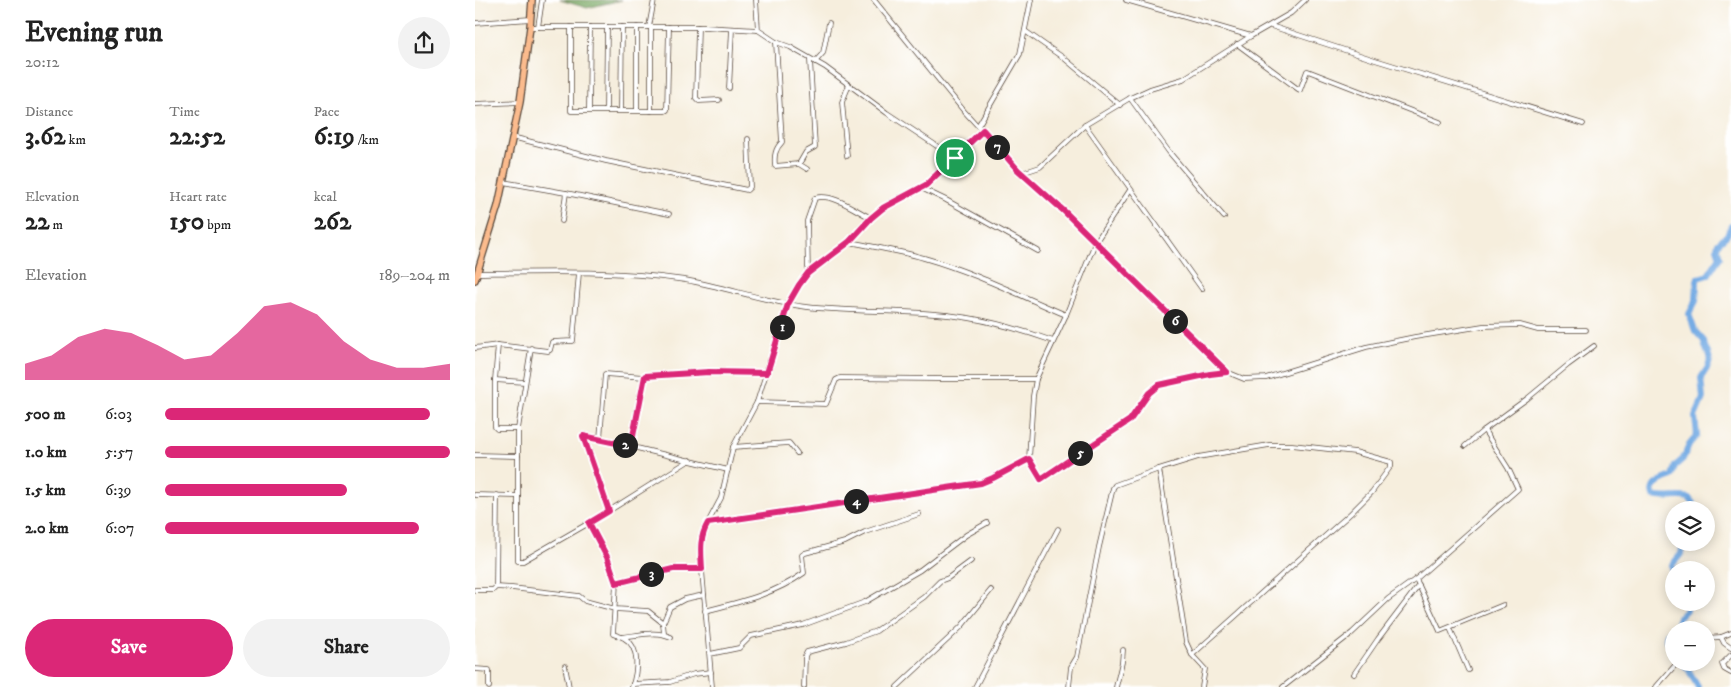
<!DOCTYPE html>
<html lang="en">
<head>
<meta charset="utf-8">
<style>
	body { margin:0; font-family:"IM FELL DW Pica",serif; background:#f2f2f2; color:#222; height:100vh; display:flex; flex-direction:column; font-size:19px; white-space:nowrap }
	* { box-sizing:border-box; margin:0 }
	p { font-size:16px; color:#767676 }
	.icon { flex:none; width:28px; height:28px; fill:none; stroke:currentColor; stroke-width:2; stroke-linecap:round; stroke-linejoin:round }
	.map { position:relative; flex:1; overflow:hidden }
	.sheet { display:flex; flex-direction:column; background:#fff; width:475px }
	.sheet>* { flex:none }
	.fabs { position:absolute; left:1190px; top:501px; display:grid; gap:10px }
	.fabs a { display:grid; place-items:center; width:50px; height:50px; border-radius:50%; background:#fff; box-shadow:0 2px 12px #0003; font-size:25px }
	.pin { position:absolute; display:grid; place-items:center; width:42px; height:42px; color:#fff; margin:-21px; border:2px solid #fff; border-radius:50%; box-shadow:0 1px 5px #0007 }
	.km { position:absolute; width:25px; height:25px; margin:-12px; border-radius:50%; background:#222; color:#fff; font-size:14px; line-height:25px; text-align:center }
	.round { display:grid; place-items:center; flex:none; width:52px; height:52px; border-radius:26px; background:#f2f2f2 }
	.headline { display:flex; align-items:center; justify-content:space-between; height:85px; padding:0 25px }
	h1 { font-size:28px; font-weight:800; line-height:38px }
	.metrics { display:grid; grid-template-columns:repeat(3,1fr); gap:8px; height:85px; padding:5px 25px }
	.metrics div { display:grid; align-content:center }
	.metrics b { font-size:25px; font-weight:800 }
	.metrics small { font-size:14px; font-weight:400 }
	.metrics p { font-size:14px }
	.chart { height:140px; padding:10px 25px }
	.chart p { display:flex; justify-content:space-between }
	.chart svg { width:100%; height:90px; margin-top:5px; fill:#db2777; opacity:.7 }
	.cta { display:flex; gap:10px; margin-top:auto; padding:10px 25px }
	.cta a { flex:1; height:58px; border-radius:30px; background:#db2777; color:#fff; font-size:20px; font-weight:800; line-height:58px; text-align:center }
	.cta a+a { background:#f2f2f2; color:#222 }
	ul { padding:0 25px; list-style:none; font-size:16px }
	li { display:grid; grid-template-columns:80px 60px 1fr; align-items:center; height:38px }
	li i { height:12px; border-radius:6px; background:#db2777 }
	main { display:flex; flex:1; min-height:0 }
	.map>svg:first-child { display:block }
	.forest { fill:#78a762; stroke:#5a6840 }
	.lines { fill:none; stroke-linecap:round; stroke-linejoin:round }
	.river { stroke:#76ace4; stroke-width:6 }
	.minor-casing { stroke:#57473b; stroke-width:5.5 }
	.primary-casing { stroke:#57473b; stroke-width:8 }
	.minor { stroke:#fff; stroke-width:4 }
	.primary { stroke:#fbbb8d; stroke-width:5.5 }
	.route-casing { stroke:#fff; stroke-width:10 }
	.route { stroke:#db2777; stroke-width:6 }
</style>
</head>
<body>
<main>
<section class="sheet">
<div class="headline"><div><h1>Evening run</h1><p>20:12</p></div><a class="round"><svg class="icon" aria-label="share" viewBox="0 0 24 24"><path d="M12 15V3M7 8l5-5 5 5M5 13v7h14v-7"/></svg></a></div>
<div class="metrics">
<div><p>Distance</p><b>3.62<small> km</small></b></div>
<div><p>Time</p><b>22:52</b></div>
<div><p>Pace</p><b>6:19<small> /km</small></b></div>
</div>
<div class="metrics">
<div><p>Elevation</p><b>22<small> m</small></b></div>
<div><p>Heart rate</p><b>150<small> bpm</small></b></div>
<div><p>kcal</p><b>262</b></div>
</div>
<div class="chart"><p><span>Elevation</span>189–204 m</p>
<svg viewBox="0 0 160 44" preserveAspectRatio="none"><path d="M0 44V36L10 32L20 23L30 19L40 21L50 27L60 34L70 32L80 21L90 8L100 6L110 12L120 25L130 34L140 38L150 38L160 36V44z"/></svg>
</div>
<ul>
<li><b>500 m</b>6:03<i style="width:93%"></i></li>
<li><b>1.0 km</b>5:57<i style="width:100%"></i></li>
<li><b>1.5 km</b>6:39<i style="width:64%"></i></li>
<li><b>2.0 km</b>6:07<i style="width:89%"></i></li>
</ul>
<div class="cta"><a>Save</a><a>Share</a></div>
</section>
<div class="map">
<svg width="1256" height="687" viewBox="0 0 1256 687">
	<rect width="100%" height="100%" fill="#fff"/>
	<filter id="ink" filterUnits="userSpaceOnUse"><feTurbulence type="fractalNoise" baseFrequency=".02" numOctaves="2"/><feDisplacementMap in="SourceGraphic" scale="10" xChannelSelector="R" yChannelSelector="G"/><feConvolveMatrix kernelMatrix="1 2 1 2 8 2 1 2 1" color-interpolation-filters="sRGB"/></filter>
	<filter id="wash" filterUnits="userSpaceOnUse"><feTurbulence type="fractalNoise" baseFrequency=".0096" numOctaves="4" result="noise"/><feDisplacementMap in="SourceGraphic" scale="20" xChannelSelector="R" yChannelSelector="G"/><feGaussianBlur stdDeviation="1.12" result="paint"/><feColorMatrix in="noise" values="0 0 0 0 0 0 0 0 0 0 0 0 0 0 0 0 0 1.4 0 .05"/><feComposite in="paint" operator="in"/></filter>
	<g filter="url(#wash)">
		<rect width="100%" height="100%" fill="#f6eedd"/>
		<!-- forest -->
		<polygon class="forest" points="85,0 147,0 112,8"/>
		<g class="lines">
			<!-- river -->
			<g class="river">
				<path d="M 1219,510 L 1218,503 L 1214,498 C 1202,495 1191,500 1178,496 C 1174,483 1188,480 1197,476 L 1200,466 L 1208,459 L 1214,445 L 1222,435 L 1220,417 L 1228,398 L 1226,378 C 1229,372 1237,365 1234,356 C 1232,350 1229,348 1229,341 L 1220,331 L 1214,314 L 1221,301 L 1222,280 L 1223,278 L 1233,275 L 1245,257 L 1242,248 L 1243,243 L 1252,235 L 1256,226"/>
				<polyline points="1199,580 1197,565 1206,554 1208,542"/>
				<polyline points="1199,654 1191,638 1192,634 1200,628 1204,617 1211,610 1211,607 1205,602"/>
				<polyline points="1206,662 1213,669 1223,687"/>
			</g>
		</g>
	</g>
	<g filter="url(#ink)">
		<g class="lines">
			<!-- minor casing -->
			<g class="minor-casing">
				<g id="minor">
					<polyline points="281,0 283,30"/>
					<polyline points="399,0 489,111 543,170 590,212 752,372 769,379 791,378 891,347 940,337 1008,326 1045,325 1063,330 1111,330"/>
					<polyline points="651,0 776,36"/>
					<polyline points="0,23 56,19"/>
					<polyline points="796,26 897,59 1108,124"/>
					<polyline points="55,27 229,27 283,30 301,42 315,47 350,67 412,113 480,158"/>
					<polyline points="63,27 67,0"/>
					<polyline points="96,27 96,111 190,111 192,110 194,27"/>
					<polyline points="174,27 179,0"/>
					<polyline points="223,27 221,98 224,101 244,100"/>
					<polyline points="550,31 590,59 645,105"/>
					<path d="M 301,42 L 307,142 C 300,149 299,156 300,166 L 324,164 L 332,169"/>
					<polyline points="762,44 823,89 825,90 832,71 833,71 965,122"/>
					<polyline points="340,62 348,53 354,23"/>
					<polyline points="254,88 257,29"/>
					<polyline points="655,98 694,152 749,217"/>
					<polyline points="0,104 45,102"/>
					<polyline points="114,110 115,27"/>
					<polyline points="131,110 132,27"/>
					<polyline points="146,110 147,27"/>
					<polyline points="162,110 162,27"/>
					<polyline points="176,111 176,27"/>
					<polyline points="610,125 727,289"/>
					<polyline points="503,126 545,54 556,0"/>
					<polyline points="37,137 131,161 272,190 275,187 273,139"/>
					<polyline points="372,156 367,102 374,85"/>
					<polyline points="324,164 331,152 340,147 335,60"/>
					<polyline points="547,173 565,167 610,125 655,98 675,89 708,79 776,36 816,13 830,0"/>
					<polyline points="28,182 91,193 87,221"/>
					<polyline points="446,188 471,200 563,251"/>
					<polyline points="655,190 620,243 591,315 561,379 558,396 554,459 565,478 567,478 655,420 674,393 684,385 735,373 752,372"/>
					<polyline points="91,193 194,214"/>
					<path d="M 374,242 C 399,247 425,251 449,258 C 498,272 544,295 591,315"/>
					<path d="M 2,273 C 71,272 142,270 210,280 C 251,287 291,302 332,307 C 386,313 440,309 494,318 C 523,323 550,331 578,341"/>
					<path d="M 333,273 L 332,221 L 340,198 C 358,193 380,210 396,218"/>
					<polyline points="23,345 20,380 20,427 22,429 43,429"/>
					<polyline points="0,348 23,345 73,351 75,350 77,342 98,341 104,273"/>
					<polyline points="56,348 43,429 43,561 48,561 121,519 215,460"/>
					<polyline points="20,380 50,382"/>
					<polyline points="282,402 351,404 361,380 365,378 462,379 561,379"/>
					<polyline points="125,439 130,374 169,377"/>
					<polyline points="156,446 169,376 234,372 292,373"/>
					<polyline points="990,446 1009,430"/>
					<polyline points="258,447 314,443 322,453"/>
					<polyline points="0,455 43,456"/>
					<polyline points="0,495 43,496"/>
					<polyline points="134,511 108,435 253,470"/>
					<path d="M 114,523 L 132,557 L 141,583 L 138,634 C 142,636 146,636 149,638 C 166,647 162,673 157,687"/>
					<polyline points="233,523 506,483 518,478 554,459"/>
					<polyline points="941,579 965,631 1028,605"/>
					<polyline points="141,583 198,569 227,569"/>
					<polyline points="21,587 22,495"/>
					<polyline points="0,590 18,590 21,587 37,588 104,596 110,601 140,609 173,611 188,623 189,634"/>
					<path d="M 230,611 C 265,602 300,594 329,573 L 327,555 L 330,553 L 370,542 L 390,532 L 444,514"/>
					<polyline points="188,623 195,607 210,599 229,595"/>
					<polyline points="975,628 993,670"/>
					<path d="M 148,637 C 164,635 181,630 196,637"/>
					<polyline points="1246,637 1249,643 1256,648"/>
					<polyline points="1231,638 1246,637 1256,633"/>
					<polyline points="235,654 264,648 276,636 328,625 390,602 445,570 491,535 512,523"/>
					<polyline points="717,655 876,513 897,492 916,466 916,462 880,452 817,445 794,445 723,457 684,469 711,642 717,655 730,669 727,687"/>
					<polyline points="1256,655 1247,664 1249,669 1256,673"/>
					<polyline points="90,666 94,687"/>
					<polyline points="0,669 14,670 14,687"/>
					<polyline points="879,674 903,639 944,585"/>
					<polyline points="158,684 195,682 219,674 236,672"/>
					<polyline points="237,687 225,547 228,532 246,498 258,447 282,402 313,304 323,285 333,273 374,242 396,218 408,208 415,203 451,185 508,130"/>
					<polyline points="329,687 330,656 332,652 371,642 401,631 449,597 465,581 473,578 496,561"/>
					<polyline points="422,687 486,627 516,590"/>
					<polyline points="500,687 583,529"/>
					<polyline points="594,687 596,667 602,657 624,547 638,488 640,485 684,469"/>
					<polyline points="641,687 647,662 648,650"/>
					<polyline points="808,687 877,633 913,599 941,579 1043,489 1033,468 1009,430 1053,398 1093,365 1119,346"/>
					<polyline points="1181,687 1203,662"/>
				</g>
			</g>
			<!-- primary casing -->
			<g class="primary-casing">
				<polyline id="primary" points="0,280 23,206 45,102 55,27 57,0"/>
			</g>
			<!-- minor -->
			<use href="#minor" class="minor"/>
			<!-- primary -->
			<use href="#primary" class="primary"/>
		</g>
	</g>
	<g class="lines" filter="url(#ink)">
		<!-- route casing -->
		<g class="route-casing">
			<path id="route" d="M 508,130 L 543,170 L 590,212 L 752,372 L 735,374 L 684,385 L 674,393 L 655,420 L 566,479 L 554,459 L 518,478 L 506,483 L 233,523 C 224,538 226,552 227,569 L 198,569 L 141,583 L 132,557 L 114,523 L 134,511 L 108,436 L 156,446 L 170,376 L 234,372 L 292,373 L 313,304 L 324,285 L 333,273 L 374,242 L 396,218 L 408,208 L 451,185 Z"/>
		</g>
		<!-- route -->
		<use href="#route" class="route"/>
	</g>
</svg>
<div class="fabs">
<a><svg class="icon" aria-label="layers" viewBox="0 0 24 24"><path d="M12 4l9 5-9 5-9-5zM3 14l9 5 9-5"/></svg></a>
<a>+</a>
<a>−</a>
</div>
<div class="pin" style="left:480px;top:158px;background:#1e9e55"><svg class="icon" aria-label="arrive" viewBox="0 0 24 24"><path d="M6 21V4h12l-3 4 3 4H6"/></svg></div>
<b class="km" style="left:307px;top:327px">1</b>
<b class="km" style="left:150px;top:445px">2</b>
<b class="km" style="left:176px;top:574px">3</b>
<b class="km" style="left:381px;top:501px">4</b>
<b class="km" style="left:605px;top:453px">5</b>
<b class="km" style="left:700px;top:321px">6</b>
<b class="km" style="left:522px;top:147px">7</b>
</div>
</main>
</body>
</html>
